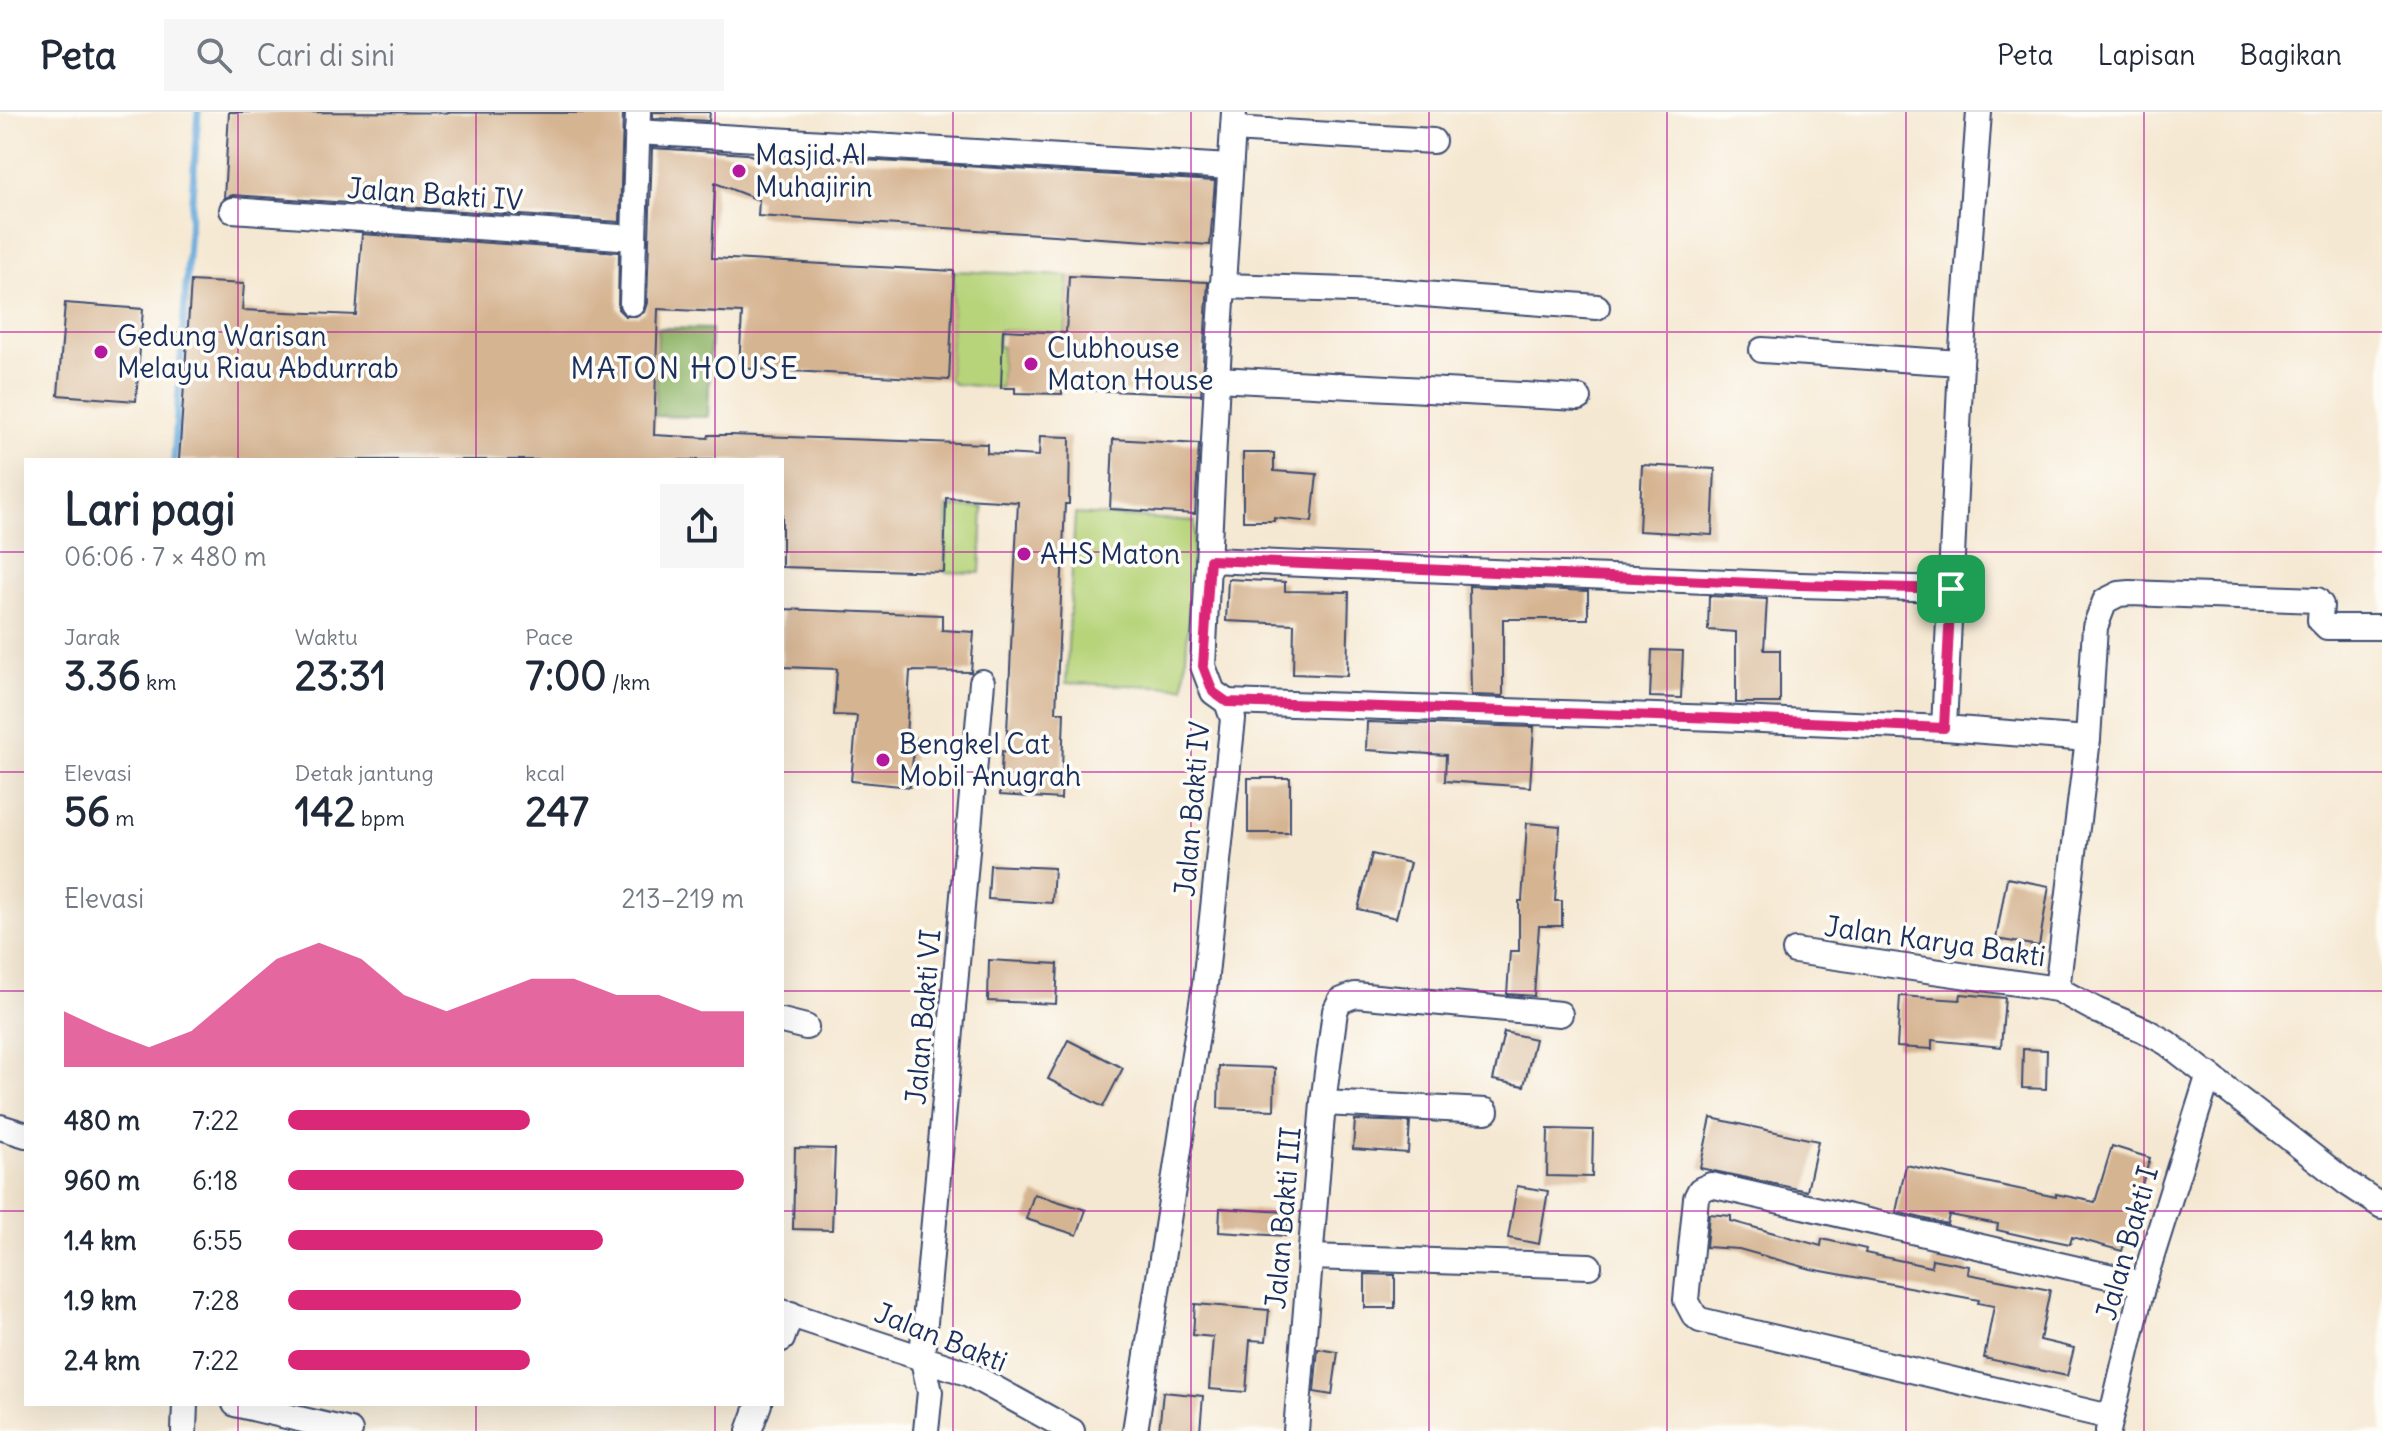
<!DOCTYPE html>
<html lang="id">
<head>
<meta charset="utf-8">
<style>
	body { margin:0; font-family:Delius,sans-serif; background:#f6f6f7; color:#1f2937; height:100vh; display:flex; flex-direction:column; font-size:30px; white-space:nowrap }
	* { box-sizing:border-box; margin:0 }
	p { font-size:26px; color:#747a83 }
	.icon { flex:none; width:44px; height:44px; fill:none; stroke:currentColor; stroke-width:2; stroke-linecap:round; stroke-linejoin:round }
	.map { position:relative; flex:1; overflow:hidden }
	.panel { position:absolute; left:24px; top:346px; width:760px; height:948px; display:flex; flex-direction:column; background:#fff; border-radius:0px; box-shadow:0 8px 32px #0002 }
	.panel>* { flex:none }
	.pin { position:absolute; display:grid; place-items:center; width:68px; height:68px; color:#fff; margin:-34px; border-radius:16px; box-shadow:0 4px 12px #0006 }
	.round { display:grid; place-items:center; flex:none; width:84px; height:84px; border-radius:0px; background:#f6f6f7 }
	.headline { display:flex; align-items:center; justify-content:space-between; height:136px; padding:0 40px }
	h1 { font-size:44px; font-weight:700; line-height:60px }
	.figures { display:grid; grid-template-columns:repeat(3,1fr); gap:12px; height:136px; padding:8px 40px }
	.figures div { display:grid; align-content:center }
	.figures b { font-size:40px; font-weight:700 }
	.figures small { font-size:22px; font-weight:400 }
	.figures p { font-size:22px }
	.chart { height:224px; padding:16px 40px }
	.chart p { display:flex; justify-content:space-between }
	.chart svg { width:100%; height:144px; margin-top:8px; fill:#db2777; opacity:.7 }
	ul { padding:0 40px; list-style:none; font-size:26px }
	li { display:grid; grid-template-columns:128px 96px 1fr; align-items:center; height:60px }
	li i { height:20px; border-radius:10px; background:#db2777 }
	header { display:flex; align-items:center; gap:48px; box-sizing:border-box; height:112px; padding:0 40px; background:#fff; border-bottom:2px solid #e0e1e3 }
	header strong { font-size:38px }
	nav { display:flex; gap:44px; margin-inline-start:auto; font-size:28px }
	.search { width:560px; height:72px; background:#f6f6f7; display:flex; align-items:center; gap:20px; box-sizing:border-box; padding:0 28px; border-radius:0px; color:#747a83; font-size:30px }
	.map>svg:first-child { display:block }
	.green { fill:#b7d47a; stroke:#69826c; stroke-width:2 }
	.forest { fill:#91b66a; stroke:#567264; stroke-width:2 }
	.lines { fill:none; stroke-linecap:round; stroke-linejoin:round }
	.stream { stroke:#66a9db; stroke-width:7 }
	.building { fill:#d5b491 }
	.minor-casing { stroke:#3c4b6f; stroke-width:28 }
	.minor { stroke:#fff; stroke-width:24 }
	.route-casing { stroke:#fff; stroke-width:16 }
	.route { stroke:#db2777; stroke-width:10 }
	.grid { fill:none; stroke:#b5179e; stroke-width:2; stroke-opacity:0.55 }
	.poi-dot { fill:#b5179e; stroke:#fdfcf7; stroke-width:3 }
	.labels { text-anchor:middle; stroke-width:7; stroke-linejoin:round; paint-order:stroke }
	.poi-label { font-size:28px; fill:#1b2f5e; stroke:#fdfcf7; text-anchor:start }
	.street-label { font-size:28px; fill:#1b2f5e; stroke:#fdfcf7 }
	.neighbourhood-label { font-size:30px; letter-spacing:2px; fill:#1b2f5e; stroke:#fdfcf7 }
</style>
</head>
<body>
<header>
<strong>Peta</strong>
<div class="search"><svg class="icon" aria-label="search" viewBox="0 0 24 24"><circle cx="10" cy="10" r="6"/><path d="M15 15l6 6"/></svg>Cari di sini</div>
<nav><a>Peta</a><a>Lapisan</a><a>Bagikan</a></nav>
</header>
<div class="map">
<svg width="2382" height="1319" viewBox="0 0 2382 1319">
	<rect width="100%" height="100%" fill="#fdfcf7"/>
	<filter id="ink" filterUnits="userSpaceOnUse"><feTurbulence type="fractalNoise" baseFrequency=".0125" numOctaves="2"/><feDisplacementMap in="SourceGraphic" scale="16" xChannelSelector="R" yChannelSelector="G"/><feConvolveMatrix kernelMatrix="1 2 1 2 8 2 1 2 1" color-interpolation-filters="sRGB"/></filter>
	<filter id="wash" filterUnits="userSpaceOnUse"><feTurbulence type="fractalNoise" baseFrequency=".006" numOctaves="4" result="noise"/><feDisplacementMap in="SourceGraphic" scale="32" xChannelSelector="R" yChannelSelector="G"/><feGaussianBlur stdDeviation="1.8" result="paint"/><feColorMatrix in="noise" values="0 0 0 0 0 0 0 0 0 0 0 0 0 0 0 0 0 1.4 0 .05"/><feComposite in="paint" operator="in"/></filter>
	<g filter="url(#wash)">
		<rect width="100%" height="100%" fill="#f5e8d2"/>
		<!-- green -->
		<g class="green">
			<polygon points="954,159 1068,164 1065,233 1046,220 999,218 998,234 1002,235 1001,276 954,272 949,268"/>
			<polygon points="947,395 983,396 980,461 945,460"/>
			<polygon points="1075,402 1195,409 1184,575 1066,571"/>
		</g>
		<!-- forest -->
		<polygon class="forest" points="658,216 711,217 708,305 655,304"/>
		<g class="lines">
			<!-- stream -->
			<polyline class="stream" points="174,348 198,0"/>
		</g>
		<g id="blocks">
			<!-- building -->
			<g class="building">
				<polygon points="229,0 623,1 620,110 233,83 224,86"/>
				<polygon points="653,0 710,0 709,9 653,6"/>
				<polygon points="652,36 747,42 762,47 762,42 1215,69 1210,133 758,104 759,88 715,71 712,146 954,159 949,268 739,256 742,201 658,197 654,323 708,326 709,323 730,323 987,332 987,341 1039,344 1040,324 1070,325 1069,392 1065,392 1056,600 1064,600 1061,687 1000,683 1002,639 1006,640 1018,390 946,386 944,460 782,455 782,348 179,348 191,169 244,172 242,198 356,203 362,122 619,140 618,197 625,204 638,204 644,200 647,191"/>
				<polygon points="1069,164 1208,170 1201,283 1062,277 1062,282 1015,281 1015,276 1001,276 1003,218 1066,221"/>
				<polygon points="65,191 143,197 136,289 58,283"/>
				<polygon points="1113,327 1199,332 1195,402 1110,397"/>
				<polygon points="1243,341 1274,341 1274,359 1317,362 1312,410 1274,406 1274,409 1243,409"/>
				<polygon points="1642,353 1715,357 1712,423 1639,419"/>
				<polygon points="1228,467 1285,470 1285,479 1349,480 1347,564 1293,562 1294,512 1226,509"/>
				<polygon points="1469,474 1588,479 1588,507 1503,507 1503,584 1471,583"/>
				<polygon points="1709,484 1767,487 1764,538 1780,538 1780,591 1736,591 1736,520 1708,518"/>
				<polygon points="782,497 942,503 942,518 974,520 971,560 910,559 906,625 915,626 910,675 851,669 857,604 834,603 837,557 782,555"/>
				<polygon points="1652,538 1683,539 1681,586 1650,585"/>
				<polygon points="1367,610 1534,615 1530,675 1445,669 1446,643 1366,638"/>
				<rect x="1248" y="666" width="42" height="55"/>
				<polygon points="1527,711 1560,714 1555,789 1562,789 1562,814 1539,814 1534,884 1507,882 1510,839 1519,839 1519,789 1522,789"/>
				<polygon points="1372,742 1410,751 1396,806 1358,797"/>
				<polygon points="990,753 1054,756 1052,791 988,787"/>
				<polygon points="2007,766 2049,774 2039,834 1996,827"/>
				<polygon points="989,848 1058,852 1056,892 988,889"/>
				<polygon points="1961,882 2005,886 2001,935 1932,928 1932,937 1897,935 1900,884 1960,888"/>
				<polygon points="1504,920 1535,927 1524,974 1493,968"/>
				<polygon points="1068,928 1123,956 1103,995 1048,967"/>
				<polygon points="2023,937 2047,938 2046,977 2022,976"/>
				<polygon points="1219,954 1275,956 1274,998 1218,996"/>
				<polygon points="1711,1006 1818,1029 1807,1079 1700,1056"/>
				<polygon points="1355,1008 1410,1010 1408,1041 1353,1037"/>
				<polygon points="1548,1017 1593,1018 1592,1065 1547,1064"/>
				<polygon points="2112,1034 2150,1046 2122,1139 2072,1125 2070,1132 2041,1126 2041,1128 1997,1118 1998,1112 1949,1103 1947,1112 1896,1100 1906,1053 2056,1085 2056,1082 2095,1090"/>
				<polygon points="795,1036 835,1037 832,1118 793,1117"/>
				<polygon points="1517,1074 1548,1079 1539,1132 1508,1126"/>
				<polygon points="1034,1082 1086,1098 1077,1123 1026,1107"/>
				<polygon points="1220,1096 1287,1100 1286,1124 1219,1120"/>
				<polygon points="1709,1102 1731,1104 1731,1109 1821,1134 1822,1127 1866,1137 1865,1141 1931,1155 1932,1147 1969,1154 1968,1162 2050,1178 2040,1228 2074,1236 2067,1264 1984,1246 1994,1194 1978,1191 1979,1188 1811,1157 1739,1137 1706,1135"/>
				<polygon points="1365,1162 1395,1163 1395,1196 1365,1196"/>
				<polygon points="1195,1192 1269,1198 1266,1229 1250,1228 1246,1280 1209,1277 1213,1225 1193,1223"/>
				<polygon points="1318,1237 1338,1240 1332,1283 1314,1280"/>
				<polygon points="1163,1280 1203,1284 1200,1319 1159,1319"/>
			</g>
		</g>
	</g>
	<g filter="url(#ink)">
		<use href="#blocks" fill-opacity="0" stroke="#3c4b6f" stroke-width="2"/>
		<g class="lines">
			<!-- minor casing -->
			<g class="minor-casing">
				<g id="minor">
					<polyline points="1233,17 1433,29"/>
					<polyline points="637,20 1230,55"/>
					<polyline points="232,98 634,126"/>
					<polyline points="1222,174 1383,179 1597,195"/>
					<polyline points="632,191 638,0"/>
					<polyline points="1762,238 1961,251 1944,616 2088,627"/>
					<polyline points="1961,251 1979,0"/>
					<polyline points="1217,267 1579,286"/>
					<polyline points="1210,448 1799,473 1951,477"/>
					<polyline points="1227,590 1718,606 1944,616"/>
					<polyline points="1795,839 2057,877 2098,899 2144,918 2167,931 2347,1071 2382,1094"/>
					<polyline points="2057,877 2088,627 2095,515 2105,489 2119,482 2130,481 2317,488 2321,493 2320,508 2327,515 2382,515"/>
					<polyline points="782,909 806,915"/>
					<polyline points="1323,991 1486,999"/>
					<polyline points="0,1015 26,1023"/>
					<polyline points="1310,1145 1589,1154"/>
					<polyline points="782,1200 967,1261 1072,1319"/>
					<polyline points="782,1227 791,1202"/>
					<polyline points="235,1292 350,1319"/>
					<polyline points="2110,1305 1700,1208 1694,1203 1686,1188 1696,1086 1700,1078 1711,1073 2143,1172"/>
					<polyline points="184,1319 185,1292"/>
					<polyline points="749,1319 759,1292"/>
					<polyline points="926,1319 930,1280 922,1244 982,570"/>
					<polyline points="1135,1319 1205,872 1233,607 1227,590 1213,580 1203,554 1217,267 1234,0"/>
					<polyline points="1296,1319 1323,991 1335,899 1340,889 1355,883 1560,902"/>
					<polyline points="2108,1319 2143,1172 2209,962"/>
				</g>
			</g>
			<!-- minor -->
			<use href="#minor" class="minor"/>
		</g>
	</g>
	<g class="lines" filter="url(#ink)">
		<!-- route casing -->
		<g class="route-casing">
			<polygon id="route" points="1210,448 1799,473 1951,477 1944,616 1718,606 1227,590 1213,580 1203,554"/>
		</g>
		<!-- route -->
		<use href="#route" class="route"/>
	</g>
	<!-- grid -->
	<path class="grid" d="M 238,0 L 238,348M 476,0 L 476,348M 715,0 L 715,348M 953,0 L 953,1319M 1191,0 L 1191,1319M 1429,0 L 1429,1319M 1667,0 L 1667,1319M 1906,0 L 1906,1319M 2144,0 L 2144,1319M 0,220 L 2382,220M 0,440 L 26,440M 782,440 L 2382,440M 0,660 L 26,660M 782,660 L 2382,660M 0,879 L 26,879M 782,879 L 2382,879M 0,1099 L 26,1099M 782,1099 L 2382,1099M 238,1292 L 238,1319M 476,1292 L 476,1319M 715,1292 L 715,1319"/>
	<!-- markers -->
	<g class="poi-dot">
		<circle cx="739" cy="59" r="8"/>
		<circle cx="101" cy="240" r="8"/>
		<circle cx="1031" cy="252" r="8"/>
		<circle cx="1024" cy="442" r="8"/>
		<circle cx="883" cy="648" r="8"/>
	</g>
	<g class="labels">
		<!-- poi labels -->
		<g class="poi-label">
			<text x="755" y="53">Masjid Al<tspan x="755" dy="32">Muhajirin</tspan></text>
			<text x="117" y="234">Gedung Warisan<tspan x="117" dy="32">Melayu Riau Abdurrab</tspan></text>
			<text x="1047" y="246">Clubhouse<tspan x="1047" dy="32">Maton House</tspan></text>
			<text x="1040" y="452">AHS Maton</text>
			<text x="899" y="642">Bengkel Cat<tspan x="899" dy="32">Mobil Anugrah</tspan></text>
		</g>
		<!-- street labels -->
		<g class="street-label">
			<text transform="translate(435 82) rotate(4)" y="10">Jalan Bakti IV</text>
			<text transform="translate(1192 697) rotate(-85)" y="10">Jalan Bakti IV</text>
			<text transform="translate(1935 829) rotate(8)" y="10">Jalan Karya Bakti</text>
			<text transform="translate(923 905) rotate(-85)" y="10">Jalan Bakti VI</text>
			<text transform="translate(1283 1106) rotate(-85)" y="10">Jalan Bakti III</text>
			<text transform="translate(2127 1131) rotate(-74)" y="10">Jalan Bakti I</text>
			<text transform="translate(941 1225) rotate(22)" y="10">Jalan Bakti</text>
		</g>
		<!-- neighbourhood labels -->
		<g class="neighbourhood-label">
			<text x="685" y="267">MATON HOUSE</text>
		</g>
	</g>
</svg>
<div class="pin" style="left:1951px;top:477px;background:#1e9e55"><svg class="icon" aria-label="arrive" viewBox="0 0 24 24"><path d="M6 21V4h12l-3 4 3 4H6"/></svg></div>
<section class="panel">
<div class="headline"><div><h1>Lari pagi</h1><p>06:06 · 7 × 480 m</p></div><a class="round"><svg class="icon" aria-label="share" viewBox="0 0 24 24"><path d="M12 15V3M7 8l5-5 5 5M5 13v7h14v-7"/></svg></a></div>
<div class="figures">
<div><p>Jarak</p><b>3.36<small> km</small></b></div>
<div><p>Waktu</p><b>23:31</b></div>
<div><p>Pace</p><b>7:00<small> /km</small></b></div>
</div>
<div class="figures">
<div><p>Elevasi</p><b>56<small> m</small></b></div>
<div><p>Detak jantung</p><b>142<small> bpm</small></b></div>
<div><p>kcal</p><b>247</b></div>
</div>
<div class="chart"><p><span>Elevasi</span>213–219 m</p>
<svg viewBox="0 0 160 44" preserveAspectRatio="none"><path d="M0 44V27L10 33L20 38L30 33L40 22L50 11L60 6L70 11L80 22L90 27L100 22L110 17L120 17L130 22L140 22L150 27L160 27V44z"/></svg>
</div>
<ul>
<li><b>480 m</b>7:22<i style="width:53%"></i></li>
<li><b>960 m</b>6:18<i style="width:100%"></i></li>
<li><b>1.4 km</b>6:55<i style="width:69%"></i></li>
<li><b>1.9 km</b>7:28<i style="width:51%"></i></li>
<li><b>2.4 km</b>7:22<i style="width:53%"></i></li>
</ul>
</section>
</div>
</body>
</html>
